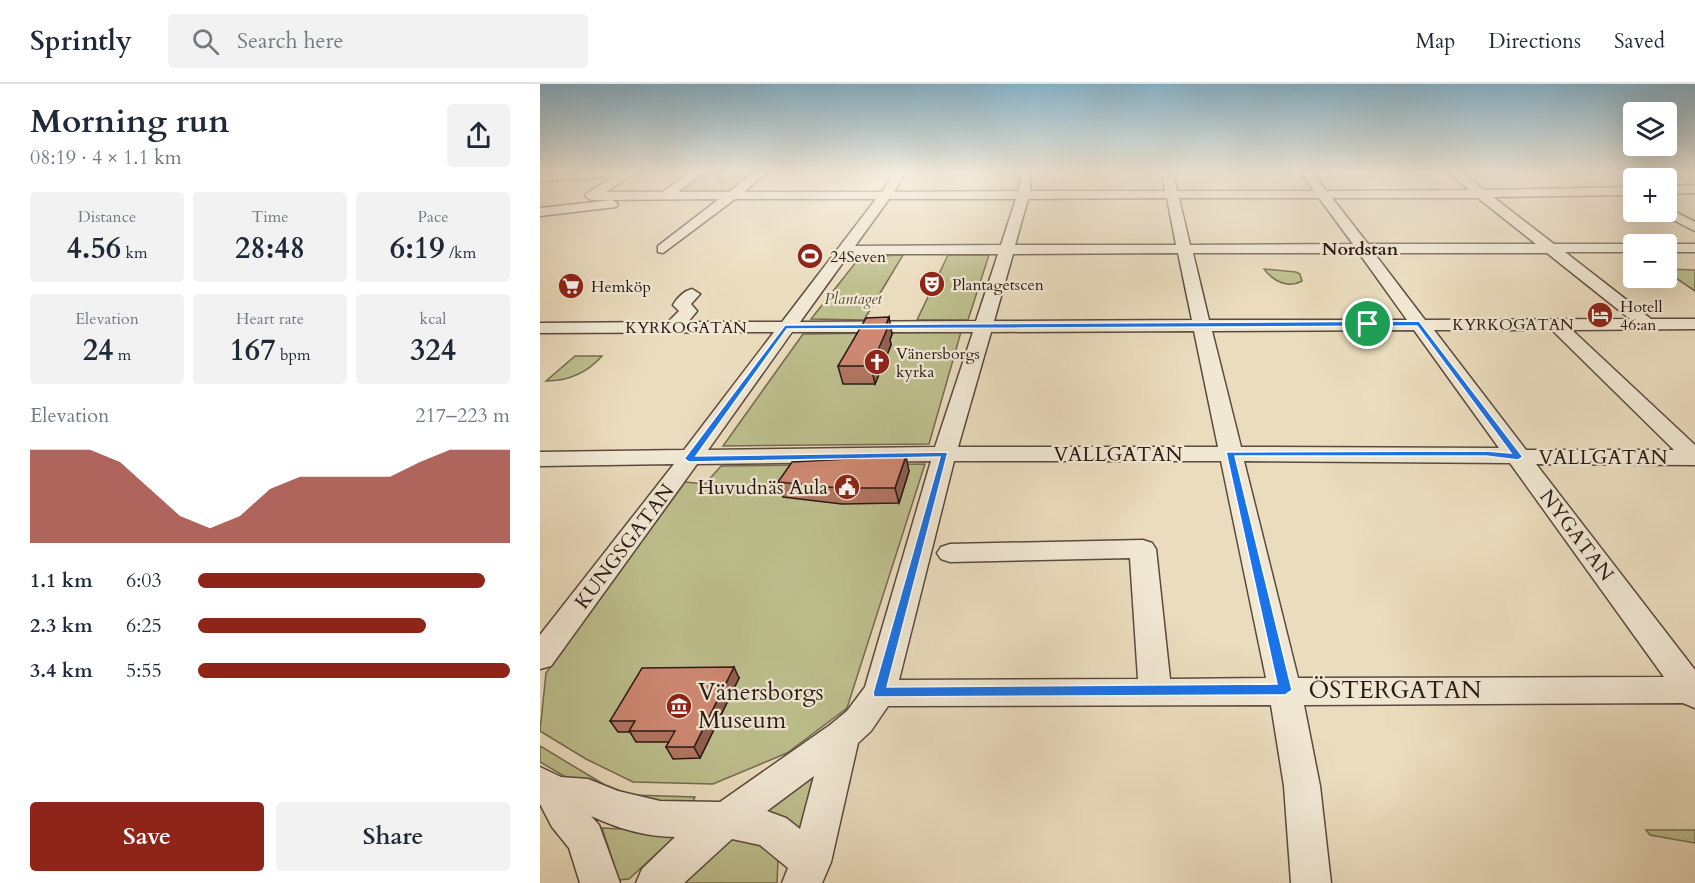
<!DOCTYPE html>
<html lang="en">
<head>
<meta charset="utf-8">
<style>
	body { margin:0; font-family:Cardo,serif; background:#f2f2f3; color:#1f2937; height:100vh; display:flex; flex-direction:column; font-size:22px; white-space:nowrap }
	* { box-sizing:border-box; margin:0 }
	p { font-size:20px; color:#747a83 }
	.icon { flex:none; width:33px; height:33px; fill:none; stroke:currentColor; stroke-width:2; stroke-linecap:round; stroke-linejoin:round }
	.map { position:relative; flex:1; overflow:hidden }
	.details { display:flex; flex-direction:column; background:#fff; width:540px }
	.details>* { flex:none }
	.tools { position:absolute; left:1083px; top:18px; display:grid; gap:12px }
	.tools a { display:grid; place-items:center; width:54px; height:54px; border-radius:6px; background:#fff; box-shadow:0 6px 24px #0002; font-size:30px }
	.pin { position:absolute; display:grid; place-items:center; width:51px; height:51px; color:#fff; margin:-26px; border:3px solid #fff; border-radius:50%; box-shadow:0 2px 6px #0007 }
	.round { display:grid; place-items:center; flex:none; width:63px; height:63px; border-radius:6px; background:#f2f2f3 }
	.headline { display:flex; align-items:center; justify-content:space-between; height:102px; padding:0 30px }
	h1 { font-size:33px; font-weight:700; line-height:45px }
	.stats { display:grid; grid-template-columns:repeat(3,1fr); gap:9px; height:102px; padding:6px 30px }
	.stats div { display:grid; align-content:center; border-radius:6px; background:#f2f2f3; text-align:center }
	.stats b { font-size:30px; font-weight:700 }
	.stats small { font-size:16px; font-weight:400 }
	.stats p { font-size:16px }
	.chart { height:168px; padding:12px 30px }
	.chart p { display:flex; justify-content:space-between }
	.chart svg { width:100%; height:108px; margin-top:6px; fill:#8f2418; opacity:.7 }
	.action { display:flex; gap:12px; margin-top:auto; padding:12px 30px }
	.action a { flex:1; height:69px; border-radius:6px; background:#8f2418; color:#fff; font-size:24px; font-weight:700; line-height:69px; text-align:center }
	.action a+a { background:#f2f2f3; color:#1f2937 }
	ul { padding:0 30px; list-style:none; font-size:20px }
	li { display:grid; grid-template-columns:96px 72px 1fr; align-items:center; height:45px }
	li i { height:15px; border-radius:8px; background:#8f2418 }
	header { display:flex; align-items:center; gap:36px; box-sizing:border-box; height:84px; padding:0 30px; background:#fff; border-bottom:2px solid #e0e1e3 }
	header strong { font-size:28px }
	nav { display:flex; gap:33px; margin-inline-start:auto; font-size:21px }
	.search { width:420px; height:54px; background:#f2f2f3; display:flex; align-items:center; gap:15px; box-sizing:border-box; padding:0 21px; border-radius:6px; color:#747a83; font-size:22px }
	main { display:flex; flex:1; min-height:0 }
	.map>svg:first-child { display:block }
	.green { fill:#bdbf8d; stroke:#746c51; stroke-width:1.5 }
	.lines { fill:none; stroke-linecap:round; stroke-linejoin:round }
	.minor-casing { stroke:#5a4a3f; stroke-width:3 }
	.minor { fill:#f1e8d4; fill-rule:evenodd }
	.wall { fill:#b27663; stroke:#2a1a15; stroke-width:1.5 }
	.shaded-wall { fill:#916050; stroke:#2a1a15; stroke-width:1.5 }
	.building { fill:#cf8973; stroke:#2a1a15; stroke-width:1.5 }
	.route { fill:#1a73e8; stroke:#fff; stroke-width:1.5; fill-rule:evenodd }
	.labels { text-anchor:middle; stroke-width:4.5; stroke-linejoin:round; paint-order:stroke }
	.far-poi-label { font-size:16px; fill:#2a1a15; stroke:#f1e8d4; text-anchor:start }
	.far-park-label { font-size:16px; font-style:italic; fill:#564c39; stroke:#f1e8d4 }
	.far-street-label { font-size:16px; fill:#2a1a15; stroke:#f1e8d4 }
	.far-neighbourhood-label { font-size:18px; font-weight:bold; fill:#2a1a15; stroke:#f1e8d4 }
	.street-label { font-size:20px; fill:#2a1a15; stroke:#f1e8d4 }
	.poi-label { font-size:20px; fill:#2a1a15; stroke:#f1e8d4; text-anchor:end }
	.near-street-label { font-size:24px; fill:#2a1a15; stroke:#f1e8d4 }
	.near-poi-label { font-size:24px; fill:#2a1a15; stroke:#f1e8d4; text-anchor:start }
</style>
</head>
<body>
<header>
<strong>Sprintly</strong>
<div class="search"><svg class="icon" aria-label="search" viewBox="0 0 24 24"><circle cx="10" cy="10" r="6"/><path d="M15 15l6 6"/></svg>Search here</div>
<nav><a>Map</a><a>Directions</a><a>Saved</a></nav>
</header>
<main>
<section class="details">
<div class="headline"><div><h1>Morning run</h1><p>08:19 · 4 × 1.1 km</p></div><a class="round"><svg class="icon" aria-label="share" viewBox="0 0 24 24"><path d="M12 15V3M7 8l5-5 5 5M5 13v7h14v-7"/></svg></a></div>
<div class="stats">
<div><p>Distance</p><b>4.56<small> km</small></b></div>
<div><p>Time</p><b>28:48</b></div>
<div><p>Pace</p><b>6:19<small> /km</small></b></div>
</div>
<div class="stats">
<div><p>Elevation</p><b>24<small> m</small></b></div>
<div><p>Heart rate</p><b>167<small> bpm</small></b></div>
<div><p>kcal</p><b>324</b></div>
</div>
<div class="chart"><p><span>Elevation</span>217–223 m</p>
<svg viewBox="0 0 160 44" preserveAspectRatio="none"><path d="M0 44V6L10 6L20 6L30 11L40 22L50 33L60 38L70 33L80 22L90 17L100 17L110 17L120 17L130 11L140 6L150 6L160 6V44z"/></svg>
</div>
<ul>
<li><b>1.1 km</b>6:03<i style="width:92%"></i></li>
<li><b>2.3 km</b>6:25<i style="width:73%"></i></li>
<li><b>3.4 km</b>5:55<i style="width:100%"></i></li>
</ul>
<div class="action"><a>Save</a><a>Share</a></div>
</section>
<div class="map">
<svg width="1155" height="799" viewBox="0 0 1155 799">
	<rect width="100%" height="100%" fill="#eadcbd"/>
	<filter id="stains"><feTurbulence type="fractalNoise" baseFrequency=".00333" numOctaves="4"/><feColorMatrix values="0 0 0 0 .2 0 0 0 0 .09 0 0 0 0 .02 0 0 0 .5 -.17"/></filter>
	<radialGradient id="worn" r=".72"><stop offset=".6" stop-color="#630" stop-opacity="0"/><stop offset="1" stop-color="#630" stop-opacity=".3"/></radialGradient>
	<!-- green -->
	<g class="green">
		<polygon points="161,92 181,92 177,96 186,96 192,92 212,92 188,110 133,110"/>
		<polygon points="363,171 324,236 271,235 320,173"/>
		<polygon points="408,171 449,171 428,236 377,236"/>
		<path d="M 724,185 L 756,188 L 760,190 L 762,197 C 748,205 733,197 724,185 Z"/>
		<polygon points="1127,185 1155,186 1155,207 1127,188"/>
		<polygon points="421,248 389,360 183,362 263,250"/>
		<path d="M 35,272 L 62,272 C 47,289 28,297 6,297 Z"/>
		<polygon points="385,380 307,624 247,669 173,700 93,698 46,675 0,647 6,589 145,398 165,400 181,382"/>
		<polygon points="0,662 65,701 91,711 155,713 148,727 29,695 0,678"/>
		<polygon points="277,686 258,758 222,736 227,720"/>
		<polygon points="62,744 140,748 89,795 79,796"/>
		<polygon points="1106,746 1155,746 1155,759 1110,751"/>
		<polygon points="195,754 214,754 238,775 237,799 130,799 156,771"/>
	</g>
	<g class="lines">
		<!-- minor casing -->
		<g class="minor-casing">
			<g id="minor">
				<path d="M 95,89 L 66,108 L 122,108 L 150,89 L 163,89 L 138,108 L 189,108 L 213,89 L 226,89 L 204,108 L 342,108 L 354,89 L 365,89 L 354,108 L 478,107 L 481,96 L 477,89 L 488,89 L 491,94 L 490,107 L 625,107 L 622,89 L 633,89 L 637,107 L 774,107 L 762,89 L 773,89 L 786,107 L 929,106 L 909,89 L 922,89 L 944,106 L 1094,103 L 1094,111 L 953,113 L 1014,160 L 1097,160 L 1094,160 L 1094,168 L 1025,168 L 1111,235 L 1155,235 L 1155,245 L 1032,246 L 1155,361 L 1155,381 L 996,380 L 1155,586 L 1155,624 L 1143,619 L 764,621 L 780,702 L 791,799 L 751,799 L 744,702 L 731,621 L 348,622 L 331,647 L 318,659 L 291,778 L 282,799 L 242,799 L 248,784 L 220,761 L 192,755 L 144,799 L 96,799 L 102,785 L 135,753 C 107,753 76,744 51,732 L 59,741 L 80,799 L 40,799 L 29,764 L 12,743 L 0,720 L 0,683 L 21,693 L 48,695 L 78,707 L 120,717 L 180,718 L 290,641 L 307,627 L 325,603 L 391,377 L 157,380 L 11,582 L 0,585 L 0,551 L 134,380 L 0,382 L 0,368 L 144,366 L 234,248 L 0,249 L 0,239 L 128,238 L 139,227 L 133,221 C 137,214 144,207 152,205 L 160,210 L 151,220 L 157,227 L 148,238 L 242,238 L 336,115 L 195,115 L 123,169 L 118,168 L 118,162 L 179,115 L 51,116 L 45,112 L 47,109 L 75,93 L 0,97 L 0,91 ZM 627,114 L 636,161 L 475,161 L 488,115 ZM 639,114 L 779,114 L 813,160 L 650,161 ZM 792,114 L 938,114 L 996,160 L 828,160 ZM 349,115 L 476,115 L 461,161 L 315,162 ZM 638,169 L 652,236 L 454,237 L 473,170 ZM 653,169 L 819,169 L 867,236 L 669,236 ZM 834,169 L 1007,169 L 1090,235 L 885,236 ZM 309,170 L 458,170 L 436,237 L 260,238 ZM 874,246 L 959,364 L 701,363 L 672,247 ZM 894,246 L 1012,246 L 1134,366 L 986,366 ZM 654,247 L 678,363 L 418,363 L 451,248 ZM 252,248 L 433,248 L 395,363 L 168,366 ZM 414,377 L 681,377 L 726,594 L 630,595 L 616,465 L 612,459 L 603,456 L 410,460 L 401,463 L 397,469 L 401,475 L 410,478 L 590,474 L 598,595 L 359,596 ZM 704,377 L 970,379 L 1124,593 L 758,594 ZM 274,692 L 260,745 L 246,734 L 227,727 Z"/>
				<polygon points="1155,101 1155,109 1126,110 1126,102"/>
				<polygon points="72,116 78,120 76,123 0,132 0,124"/>
				<polygon points="1126,123 1155,138 1155,147 1121,130 1120,128 1126,128"/>
				<polygon points="1123,160 1155,160 1155,168 1126,168 1126,160"/>
			</g>
		</g>
		<!-- minor -->
		<use href="#minor" class="minor"/>
	</g>
	<!-- wall -->
	<g class="wall">
		<polygon points="352,250 350,256 351,261 335,300 303,300 298,282"/>
		<polygon points="369,387 359,419 302,420 243,413 238,398"/>
		<polygon points="199,594 160,674 133,675 126,663 129,658 96,658 90,648 78,648 70,637"/>
	</g>
	<!-- shaded-wall -->
	<g class="shaded-wall">
		<polygon points="349,233 352,250 350,256 351,261 335,300 331,282"/>
		<polygon points="366,372 369,387 359,419 355,404"/>
		<polygon points="194,583 199,594 160,674 154,663"/>
	</g>
	<!-- building -->
	<g class="building">
		<polygon points="349,233 345,243 348,243 331,282 298,282 326,234"/>
		<polygon points="366,372 355,404 298,404 238,398 252,378"/>
		<polygon points="194,583 154,663 126,663 135,647 89,647 95,637 70,637 102,584"/>
	</g>
	<!-- sky -->
	<linearGradient id="sky" x2="0" y2="1"><stop stop-color="#88b7d0"/><stop offset="0.44" stop-color="#f6efe1"/><stop offset="1" stop-color="#f6efe1" stop-opacity="0"/></linearGradient>
	<rect width="1155" height="201" fill="url(#sky)"/>
	<!-- route -->
	<path class="route" d="M 879,237 L 983,373 L 978,376 L 946,372 L 695,372 L 752,606 L 745,611 L 334,613 L 333,609 L 400,373 L 149,378 L 144,375 L 245,241 ZM 877,242 L 971,369 L 946,367 L 686,368 L 737,600 L 347,603 L 408,368 L 156,372 L 247,245 Z"/>
	<!-- icons -->
	<defs>
		<g id="stadium-disc" transform="scale(1.35)"><circle r="9.5" fill="#8f2418" stroke="#f1e8d4"/><path d="M0-5a6.5 5 0 1 0 0 10a6.5 5 0 1 0 0-10ZM-3.5-1.8h7v3.6h-7Z" fill="#fff"/></g>
		<g id="theatre-disc" transform="scale(1.35)"><circle r="9.5" fill="#8f2418" stroke="#f1e8d4"/><path d="M-5-5.5Q0-4 5-5.5V0Q5 5 0 6Q-5 5-5 0ZM-3.3-2.5H-1v1.5H-3.3ZM1-2.5H3.3v1.5H1ZM-2.8 1Q0 5.5 2.8 1Z" fill="#fff"/></g>
		<g id="supermarket-disc" transform="scale(1.35)"><circle r="9.5" fill="#8f2418" stroke="#f1e8d4"/><path d="M-6-5.5h2.5l.6 2H6L4.5 2H-2.5L-4.4-4H-6ZM-1.5 3.2a1.3 1.3 0 1 0 .1 0ZM3 3.2a1.3 1.3 0 1 0 .1 0Z" fill="#fff"/></g>
		<g id="hotel-disc" transform="scale(1.35)"><circle r="9.5" fill="#8f2418" stroke="#f1e8d4"/><path d="M-6-4.5h1.5V1H6V5H4.5V3h-9V5H-6ZM-4 0a1.8 1.8 0 1 1 3.6 0ZM.5 0V-2.5h3Q6-2.5 6 0Z" fill="#fff"/></g>
		<g id="church-disc" transform="scale(1.35)"><circle r="9.5" fill="#8f2418" stroke="#f1e8d4"/><path d="M-1.2-6h2.4v3.5h3.3v2.4h-3.3V6h-2.4V-.1h-3.3v-2.4h3.3Z" fill="#fff"/></g>
		<g id="civic-disc" transform="scale(1.35)"><circle r="9.5" fill="#8f2418" stroke="#f1e8d4"/><path d="M-.6-6.5H3V-4.5H.6V-3L4-1V1h2V6H-6V1h2V-1L-.6-3ZM-1.2 2.5V6h2.4V2.5Z" fill="#fff"/></g>
		<g id="museum-disc" transform="scale(1.35)"><circle r="9.5" fill="#8f2418" stroke="#f1e8d4"/><path d="M0-6L6-3V-2H-6V-3ZM-5-1h2V3h-2ZM-1-1h2V3h-2ZM3-1h2V3H3ZM-6 4H6V6H-6Z" fill="#fff"/></g>
	</defs>
	<g fill-rule="evenodd">
		<use href="#stadium-disc" x="270" y="172"/>
		<use href="#theatre-disc" x="392" y="200"/>
		<use href="#supermarket-disc" x="31" y="202"/>
		<use href="#hotel-disc" x="1060" y="231"/>
		<use href="#church-disc" x="337" y="278"/>
		<use href="#civic-disc" x="307" y="403"/>
		<use href="#museum-disc" x="139" y="622"/>
	</g>
	<g class="labels">
		<!-- far-poi labels -->
		<g class="far-poi-label">
			<text x="290" y="178">24Seven</text>
			<text x="412" y="206">Plantagetscen</text>
			<text x="51" y="208">Hemköp</text>
			<text x="1080" y="228">Hotell<tspan x="1080" dy="18">46:an</tspan></text>
			<text x="356" y="275">Vänersborgs<tspan x="356" dy="18">kyrka</tspan></text>
		</g>
		<!-- far-park labels -->
		<g class="far-park-label">
			<text x="313" y="220">Plantaget</text>
		</g>
		<!-- far-street labels -->
		<g class="far-street-label">
			<text x="973" y="246">KYRKOGATAN</text>
			<text x="146" y="249">KYRKOGATAN</text>
		</g>
		<!-- far-neighbourhood labels -->
		<g class="far-neighbourhood-label">
			<text x="820" y="171">Nordstan</text>
		</g>
		<!-- street labels -->
		<g class="street-label">
			<text x="578" y="377">VALLGATAN</text>
			<text x="1063" y="380">VALLGATAN</text>
			<text transform="translate(1037 451) rotate(53)" y="7">NYGATAN</text>
			<text transform="translate(84 462) rotate(-53)" y="7">KUNGSGATAN</text>
		</g>
		<!-- poi labels -->
		<g class="poi-label">
			<text x="288" y="410">Huvudnäs Aula</text>
		</g>
		<!-- near-street labels -->
		<g class="near-street-label">
			<text x="855" y="614">ÖSTERGATAN</text>
		</g>
		<!-- near-poi labels -->
		<g class="near-poi-label">
			<text x="158" y="616">Vänersborgs<tspan x="158" dy="28">Museum</tspan></text>
		</g>
	</g>
	<rect width="100%" height="100%" filter="url(#stains)"/>
	<rect width="100%" height="100%" fill="url(#worn)"/>
</svg>
<div class="tools">
<a><svg class="icon" aria-label="layers" viewBox="0 0 24 24"><path d="M12 4l9 5-9 5-9-5zM3 14l9 5 9-5"/></svg></a>
<a>+</a>
<a>−</a>
</div>
<div class="pin" style="left:828px;top:240px;background:#1e9e55"><svg class="icon" aria-label="arrive" viewBox="0 0 24 24"><path d="M6 21V4h12l-3 4 3 4H6"/></svg></div>
</div>
</main>
</body>
</html>
